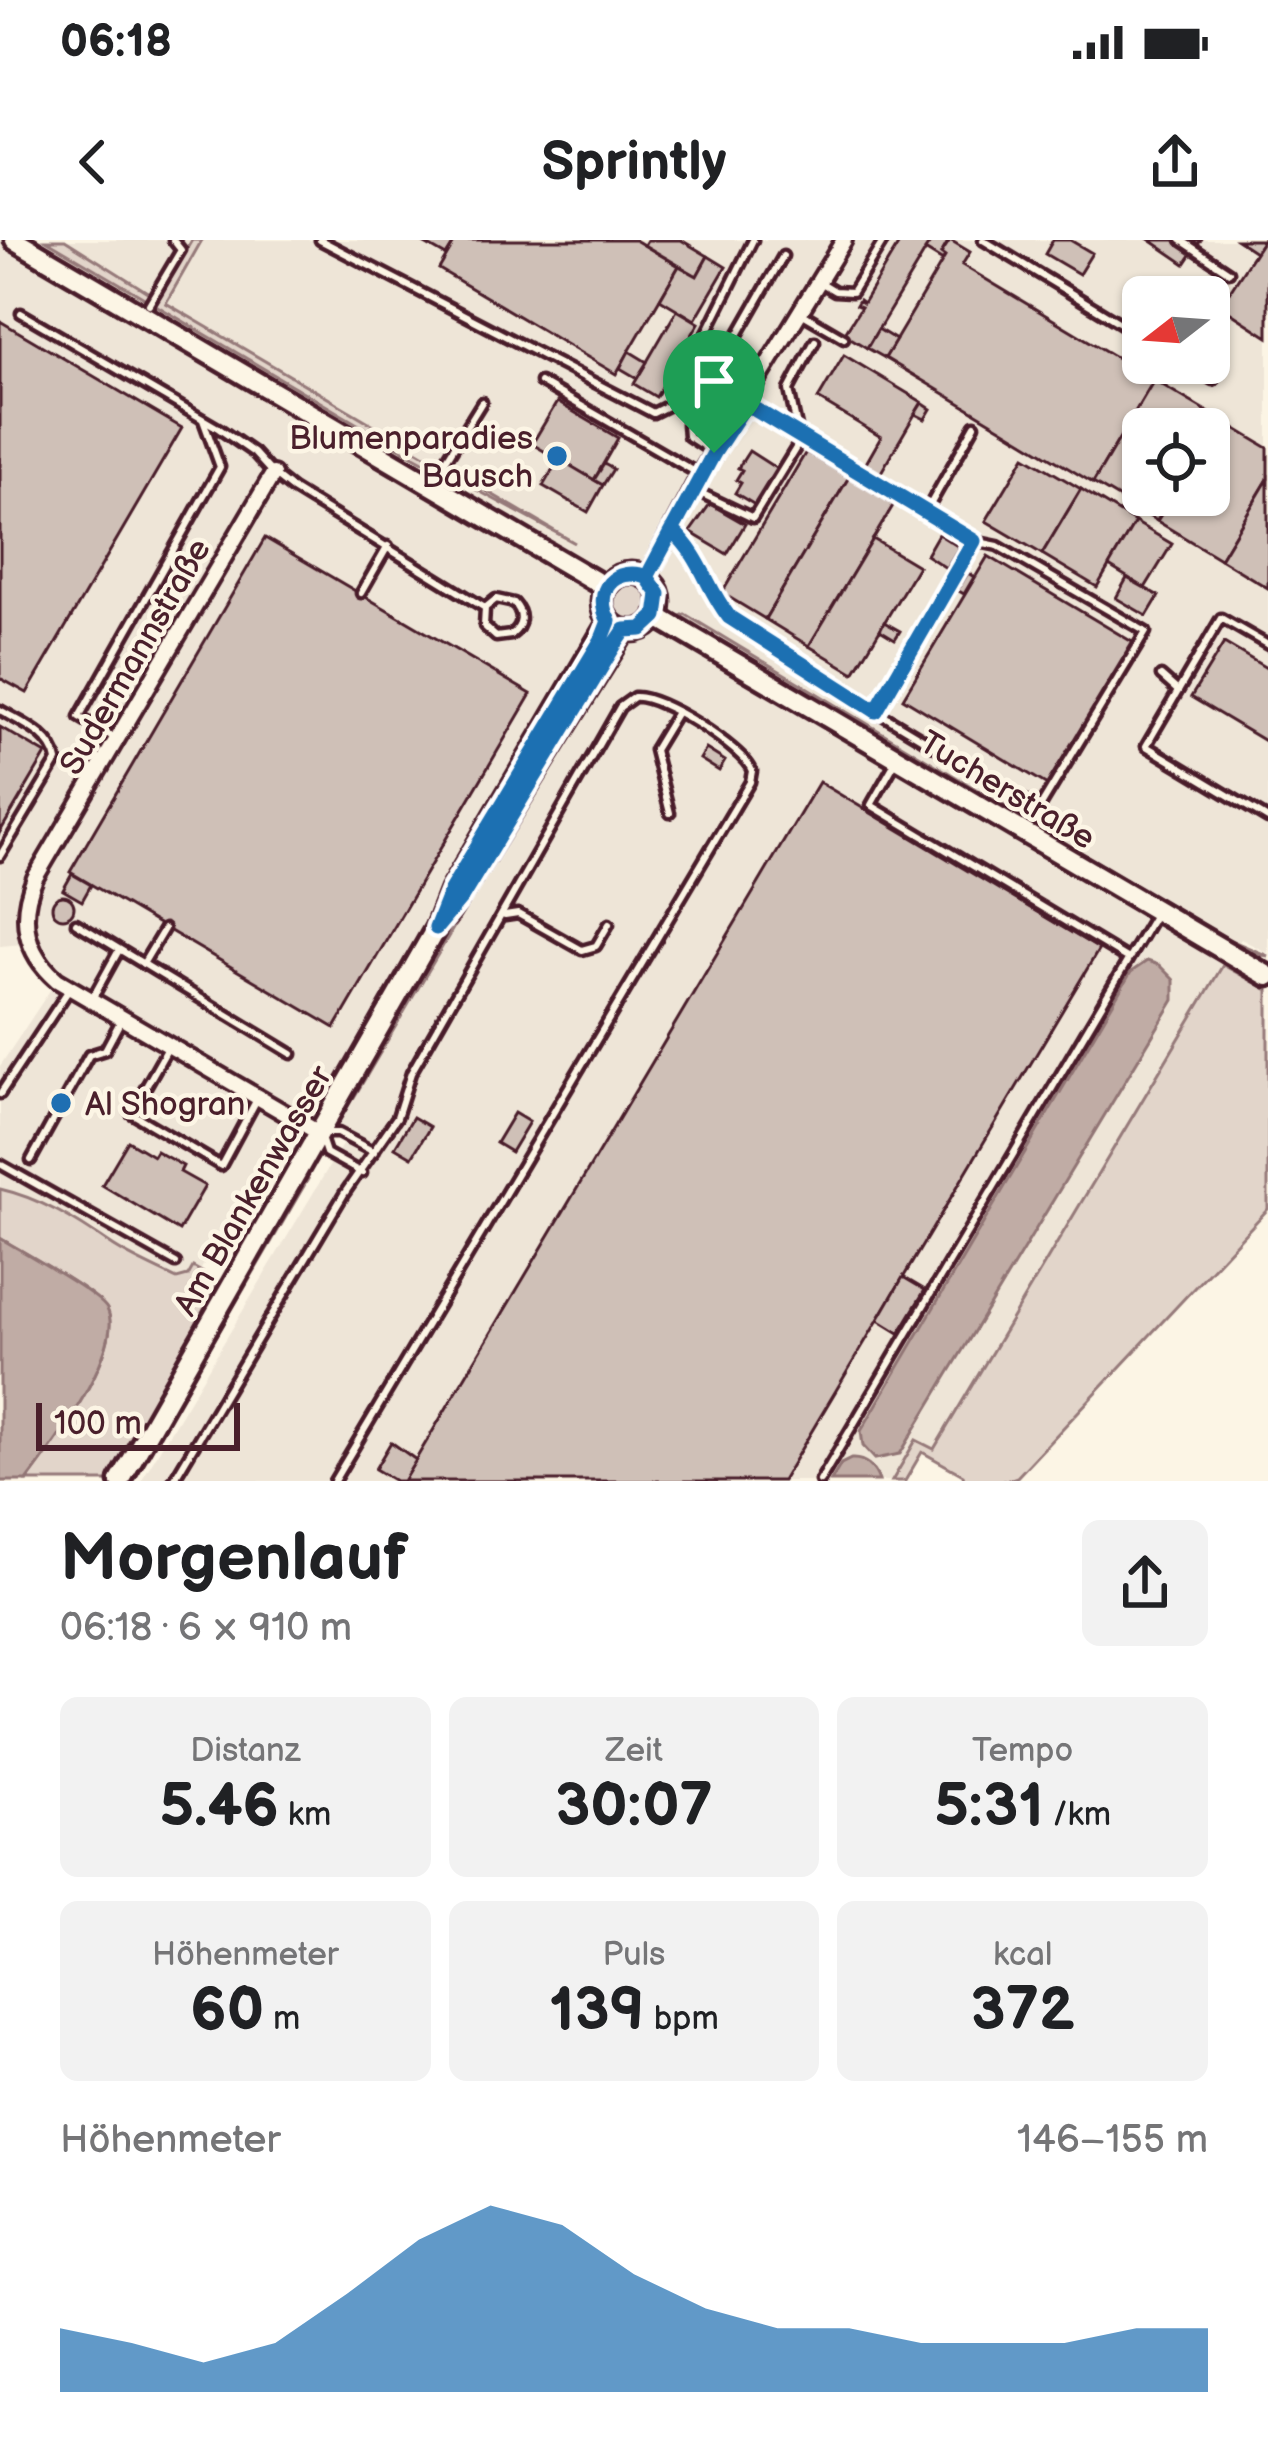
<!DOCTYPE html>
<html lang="de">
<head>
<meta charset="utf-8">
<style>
	body { margin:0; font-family:"Balsamiq Sans",sans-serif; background:#f2f2f2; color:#202124; height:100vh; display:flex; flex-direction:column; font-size:45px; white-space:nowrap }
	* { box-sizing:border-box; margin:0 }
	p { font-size:39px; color:#757577 }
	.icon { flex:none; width:66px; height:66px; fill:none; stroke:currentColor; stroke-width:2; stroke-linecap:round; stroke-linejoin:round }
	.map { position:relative; height:1241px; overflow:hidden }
	.side { display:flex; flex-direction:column; background:#fff; flex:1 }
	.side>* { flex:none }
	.needle { width:78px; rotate:253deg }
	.controls { position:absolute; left:1122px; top:36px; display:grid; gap:24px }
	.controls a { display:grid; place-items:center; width:108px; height:108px; border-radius:18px; background:#fff; box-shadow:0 3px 9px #0004; font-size:60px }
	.scale { position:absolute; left:36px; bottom:30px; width:204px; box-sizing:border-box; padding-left:12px; border:6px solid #4a1f2b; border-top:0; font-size:33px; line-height:42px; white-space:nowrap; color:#4a1f2b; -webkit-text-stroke:9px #fcf5e5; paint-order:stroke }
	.pin { position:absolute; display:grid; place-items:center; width:102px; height:102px; color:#fff; margin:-123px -51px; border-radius:50% 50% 50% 0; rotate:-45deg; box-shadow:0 0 12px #0007 }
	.pin .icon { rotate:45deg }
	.round { display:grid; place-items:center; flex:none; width:126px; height:126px; border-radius:18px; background:#f2f2f2 }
	.overview { display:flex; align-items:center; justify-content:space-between; height:204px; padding:0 60px }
	h1 { font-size:66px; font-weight:600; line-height:90px }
	.figures { display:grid; grid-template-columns:repeat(3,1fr); gap:18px; height:204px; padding:12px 60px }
	.figures div { display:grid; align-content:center; border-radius:18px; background:#f2f2f2; text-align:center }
	.figures b { font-size:60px; font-weight:600 }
	.figures small { font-size:33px; font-weight:400 }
	.figures p { font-size:33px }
	.chart { height:336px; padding:24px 60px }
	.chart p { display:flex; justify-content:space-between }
	.chart svg { width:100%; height:216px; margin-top:12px; fill:#1f6fb2; opacity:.7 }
	.status { display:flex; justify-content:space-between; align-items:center; height:84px; padding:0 60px; background:#fff; direction:ltr }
	.status svg { height:33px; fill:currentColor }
	header { display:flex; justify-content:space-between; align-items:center; height:156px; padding:0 60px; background:#fff; font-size:54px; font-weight:600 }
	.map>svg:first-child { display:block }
	.built { fill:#eee5d7; fill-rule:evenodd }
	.green { fill:#e2d5ca; stroke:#967a7a; stroke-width:3 }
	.water { fill:#c0aca5; stroke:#917474; stroke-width:3 }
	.building { fill:#cfc0b7; stroke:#4a1f2b; stroke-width:3 }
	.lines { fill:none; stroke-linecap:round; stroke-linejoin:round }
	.lane-casing { stroke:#4a1f2b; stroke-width:15 }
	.street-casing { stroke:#4a1f2b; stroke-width:22 }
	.secondary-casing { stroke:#4a1f2b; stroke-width:27 }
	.lane { stroke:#fcf5e5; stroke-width:6 }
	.street { stroke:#fcf5e5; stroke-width:14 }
	.secondary { stroke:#fcf5e5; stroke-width:18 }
	.route-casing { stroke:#fff; stroke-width:24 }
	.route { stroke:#1f6fb2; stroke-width:15 }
	.poi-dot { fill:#1f6fb2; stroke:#fcf5e5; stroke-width:4.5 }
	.labels { text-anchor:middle; stroke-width:9; stroke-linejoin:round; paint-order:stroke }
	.poi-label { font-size:33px; fill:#4a1f2b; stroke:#fcf5e5; text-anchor:end }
	.street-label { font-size:33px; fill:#4a1f2b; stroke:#fcf5e5 }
</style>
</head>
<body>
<div class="status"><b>06:18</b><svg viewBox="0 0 49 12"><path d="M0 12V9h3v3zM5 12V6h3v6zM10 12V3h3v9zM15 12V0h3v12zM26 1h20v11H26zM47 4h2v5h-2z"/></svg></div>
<header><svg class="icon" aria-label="back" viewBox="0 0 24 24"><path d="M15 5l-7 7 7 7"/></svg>Sprintly<svg class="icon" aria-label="share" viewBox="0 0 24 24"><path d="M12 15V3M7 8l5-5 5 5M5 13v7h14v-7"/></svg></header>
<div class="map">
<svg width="1268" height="1241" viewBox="0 0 1268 1241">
	<rect width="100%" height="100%" fill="#fcf5e5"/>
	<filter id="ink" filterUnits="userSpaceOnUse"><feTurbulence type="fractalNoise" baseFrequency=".00833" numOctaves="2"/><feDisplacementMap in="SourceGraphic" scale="24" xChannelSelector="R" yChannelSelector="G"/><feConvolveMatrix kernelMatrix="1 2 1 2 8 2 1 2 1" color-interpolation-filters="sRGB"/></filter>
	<g filter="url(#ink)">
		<!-- built -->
		<path class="built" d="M 0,0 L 1268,0 L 1268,713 L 1241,699 L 1223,725 L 934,1209 L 916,1200 L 892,1241 L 141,1241 L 345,900 L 293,870 L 200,1031 L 193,1027 L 188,1036 L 178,1039 L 109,1004 L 95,991 L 20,953 L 0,949 L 0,826 L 60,735 L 35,703 L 0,706 ZM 1143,57 L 1209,57 L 1209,123 L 1143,123 ZM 1143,189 L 1209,189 L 1209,255 L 1143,255 Z"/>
		<!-- green -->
		<g class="green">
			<polygon points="30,0 36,0 431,231 428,233"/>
			<polygon points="46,0 65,0 149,53 146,59"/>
			<polygon points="192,0 202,0 166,63 575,303 388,202 154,64"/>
			<circle cx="631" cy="361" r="21"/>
			<polygon points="685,374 1087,616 919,521 681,376"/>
			<polygon points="563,492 567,494 353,859 354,853"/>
			<path d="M 1089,617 L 1230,700 L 1268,716 C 1225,711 1129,644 1087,620 Z"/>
			<polygon points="1223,725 1268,750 1268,969 1017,1237 1006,1241 964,1241 963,1235 922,1212 905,1241 892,1241 916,1200 934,1209"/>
			<polygon points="305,937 308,939 132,1241 128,1241"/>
			<path d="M 0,949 C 40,958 77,981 110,1004 C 130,1018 155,1028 177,1039 L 188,1036 L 193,1027 L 219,1042 L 166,1148 L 111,1241 L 27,1241 C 50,1211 126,1106 107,1070 C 98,1053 21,1011 0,998 Z"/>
		</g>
		<!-- water -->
		<g class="water">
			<polygon points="1147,721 1159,725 1174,740 1174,760 900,1214 875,1219 863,1206 861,1191 1131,732"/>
			<path d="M 0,998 C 21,1011 98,1053 107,1069 C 126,1106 50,1211 27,1241 L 0,1241 Z"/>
			<path d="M 851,1219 C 865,1218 875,1228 879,1241 L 831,1241 L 841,1224 Z"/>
		</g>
		<!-- building -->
		<g class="building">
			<polygon points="418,0 456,0 446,16"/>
			<polygon points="456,0 635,0 679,26 616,134 439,29"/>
			<polygon points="647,0 681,0 708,16 697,36 644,5"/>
			<polygon points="901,0 932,0 867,108 844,94 861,67 856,65 859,60 863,63"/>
			<polygon points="932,0 949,0 941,14 945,17 943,21 925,10"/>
			<polygon points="950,0 970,12 962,25 1154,140 1093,243 885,118 945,17 941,14"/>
			<polygon points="1053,0 1070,0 1092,13 1079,34 1045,14"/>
			<polygon points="1150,0 1201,0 1185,24"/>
			<polygon points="1237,0 1263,0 1255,12"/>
			<polygon points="1263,0 1268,0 1268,97 1220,66"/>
			<polygon points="708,16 726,27 695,80 660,59 679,26 697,36"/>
			<polygon points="677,70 699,83 656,157 634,144"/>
			<polygon points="0,81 182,188 27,453 0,438"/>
			<polygon points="878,89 896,100 885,118 867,108"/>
			<polygon points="629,111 647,122 637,138 620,128"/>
			<polygon points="844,115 922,162 880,234 865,225 881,197 818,159"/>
			<polygon points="1154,140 1218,178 1209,194 1209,189 1143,189 1143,255 1173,255 1157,281 1093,243"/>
			<polygon points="557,162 618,198 594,240 532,204"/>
			<polygon points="922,163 931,169 925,179 915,174"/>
			<polygon points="1218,178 1268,208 1268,239 1220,319 1157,281 1173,255 1209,255 1209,194"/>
			<polygon points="749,211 777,229 755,265 735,253 741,243 736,240 742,230 738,228"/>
			<polygon points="806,212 849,237 765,379 722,353"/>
			<polygon points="1025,216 1081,249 1042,314 986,281"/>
			<polygon points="559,219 603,245 588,272 543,246"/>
			<polygon points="604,224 613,229 603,245 594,240"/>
			<polygon points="849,237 894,264 809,406 765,379"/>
			<polygon points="1268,239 1268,348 1220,319"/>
			<polygon points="1081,249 1135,282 1097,347 1042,314"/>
			<polygon points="710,264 745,284 727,314 690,292"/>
			<polygon points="1135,282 1172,304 1145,348 1109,326"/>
			<polygon points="938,294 959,307 946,328 926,315"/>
			<polygon points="265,298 531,454 335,788 70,632"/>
			<polygon points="873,299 918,326 854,433 809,406"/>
			<polygon points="988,316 1134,403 1049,546 903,458"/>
			<polygon points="968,333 974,337 964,354 957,350"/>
			<polygon points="1127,338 1159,356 1147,376 1116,358"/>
			<polygon points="884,382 900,391 895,399 880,390"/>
			<polygon points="1224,403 1268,429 1268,503 1191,457"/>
			<polygon points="0,487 46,514 0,592"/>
			<polygon points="706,509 725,521 719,531 700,519"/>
			<polygon points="819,542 1099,709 782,1241 403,1241"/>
			<polygon points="72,634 91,645 82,661 63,650"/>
			<circle cx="63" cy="667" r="11"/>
			<polygon points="514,873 529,882 511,912 496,903"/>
			<polygon points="413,877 430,887 412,917 395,907"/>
			<polygon points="128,901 153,916 156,911 183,926 180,932 205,946 179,991 102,945"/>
			<polygon points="903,1037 925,1050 899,1093 878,1080"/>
			<polygon points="391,1202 416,1220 403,1241 395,1241 375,1229"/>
		</g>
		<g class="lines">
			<!-- lane casing -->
			<g class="lane-casing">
				<g id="lane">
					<polyline points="320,0 653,173 669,165 675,157 753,0"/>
					<polyline points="983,0 1143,97"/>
					<polyline points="1181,0 1229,32"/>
					<polyline points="820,42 835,51 852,52 884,0"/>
					<polyline points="149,64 181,10 173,0"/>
					<path d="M 21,73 L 218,188 L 254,213 L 273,234 L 292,249 L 485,368 L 496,359 L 514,363 C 524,374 523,386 511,395 L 496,397 L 484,386 L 485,368"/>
					<polyline points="801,73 844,98"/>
					<polyline points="1185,123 1213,140"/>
					<polyline points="540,142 697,233"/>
					<polyline points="746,164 974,301 998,306 1146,392 1039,569 876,471 974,301"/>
					<polyline points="799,196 789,150 815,101"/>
					<polyline points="711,211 688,196 687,184 783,16"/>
					<polyline points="433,241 482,162"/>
					<polyline points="694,250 753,278 802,198"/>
					<polyline points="926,272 975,185"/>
					<polyline points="674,291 700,322 729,377 876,471"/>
					<polyline points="361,353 388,306"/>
					<polyline points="1268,405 1221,378 1146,506 1268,579"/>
					<polyline points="1161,436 1178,451"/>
					<path d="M 0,470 C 22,483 52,494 57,521 L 0,616"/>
					<polyline points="113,497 79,477 220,227 203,180"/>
					<polyline points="896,521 871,565 1128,719"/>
					<polyline points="670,573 654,510 677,472"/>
					<polyline points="505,676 518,674 582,710 596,706 609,684"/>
					<polyline points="76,683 292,814"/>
					<polyline points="143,724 164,689"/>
					<polyline points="93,757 119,710"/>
					<polyline points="169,806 131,873 221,926 256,861"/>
					<polyline points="0,854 70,748"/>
					<polyline points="326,893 338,893 374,912"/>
					<polyline points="321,898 326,913 362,933"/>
					<polyline points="31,920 89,815 105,810 120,782"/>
					<polyline points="0,924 176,1023"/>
					<path d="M 173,1241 L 344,954 L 397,877 L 411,833 L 620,467 L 634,457 C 658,454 744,508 752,531 L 750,542 L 334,1241"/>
					<polyline points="820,1241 1154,676"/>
				</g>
			</g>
			<!-- street casing -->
			<g class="street-casing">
				<g id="street">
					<path d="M 273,234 L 35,638 C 18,677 25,712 57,740 L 319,893"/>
					<polyline points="647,337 700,235 844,0"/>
				</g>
			</g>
			<!-- secondary casing -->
			<g class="secondary-casing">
				<g id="secondary">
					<polyline points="15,0 605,347"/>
					<circle cx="631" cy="362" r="29"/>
					<polyline points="656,376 1268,736"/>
					<polyline points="447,675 625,390"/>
					<polyline points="120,1241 436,688 451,650 609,381"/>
				</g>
			</g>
			<!-- lane -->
			<use href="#lane" class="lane"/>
			<!-- street -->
			<use href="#street" class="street"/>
			<!-- secondary -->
			<use href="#secondary" class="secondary"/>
		</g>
	</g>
	<g class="lines" filter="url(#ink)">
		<!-- route casing -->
		<g class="route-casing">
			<path id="route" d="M 714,213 L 647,337 L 659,354 L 656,376 L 642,389 L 625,390 L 614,406 L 461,658 L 436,688 L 451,650 L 602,399 L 609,381 C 592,351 615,325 647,337 L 672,290 C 703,319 705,346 729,377 L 876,471 L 974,301 L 746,164 L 714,213"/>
		</g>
		<!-- route -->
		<use href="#route" class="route"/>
	</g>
	<!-- markers -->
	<g class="poi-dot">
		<circle cx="557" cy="216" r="12"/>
		<circle cx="61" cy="863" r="12"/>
	</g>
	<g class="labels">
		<!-- poi labels -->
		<g class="poi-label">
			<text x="533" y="209">Blumenparadies<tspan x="533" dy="38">Bausch</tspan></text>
			<text x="85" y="875" text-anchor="start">Al Shogran</text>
		</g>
		<!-- street labels -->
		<g class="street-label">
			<text transform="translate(134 416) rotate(-60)" y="12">Sudermannstraße</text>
			<text transform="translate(1008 549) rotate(31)" y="12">Tucherstraße</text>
			<text transform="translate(252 950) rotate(-60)" y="12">Am Blankenwasser</text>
		</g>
	</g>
</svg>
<div class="controls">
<a><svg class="needle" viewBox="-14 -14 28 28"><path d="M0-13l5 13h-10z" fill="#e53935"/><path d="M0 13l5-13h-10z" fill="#757577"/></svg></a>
<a><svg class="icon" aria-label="locate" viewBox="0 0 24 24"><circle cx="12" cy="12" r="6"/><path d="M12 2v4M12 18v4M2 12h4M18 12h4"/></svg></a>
</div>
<div class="scale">100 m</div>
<div class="pin" style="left:714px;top:213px;background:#1e9e55"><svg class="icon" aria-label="arrive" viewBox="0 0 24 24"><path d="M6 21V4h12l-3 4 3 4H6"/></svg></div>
</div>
<section class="side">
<div class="overview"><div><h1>Morgenlauf</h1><p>06:18 · 6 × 910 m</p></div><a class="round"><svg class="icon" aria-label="share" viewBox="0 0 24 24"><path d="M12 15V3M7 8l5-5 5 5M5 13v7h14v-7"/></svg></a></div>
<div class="figures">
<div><p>Distanz</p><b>5.46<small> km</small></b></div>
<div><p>Zeit</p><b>30:07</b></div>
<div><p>Tempo</p><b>5:31<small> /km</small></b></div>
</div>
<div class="figures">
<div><p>Höhenmeter</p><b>60<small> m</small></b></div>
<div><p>Puls</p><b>139<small> bpm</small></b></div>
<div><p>kcal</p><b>372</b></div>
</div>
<div class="chart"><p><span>Höhenmeter</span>146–155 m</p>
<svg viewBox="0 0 160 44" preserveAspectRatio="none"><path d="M0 44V31L10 34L20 38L30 34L40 24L50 13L60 6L70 10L80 20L90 27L100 31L110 31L120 34L130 34L140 34L150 31L160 31V44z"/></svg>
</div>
</section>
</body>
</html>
